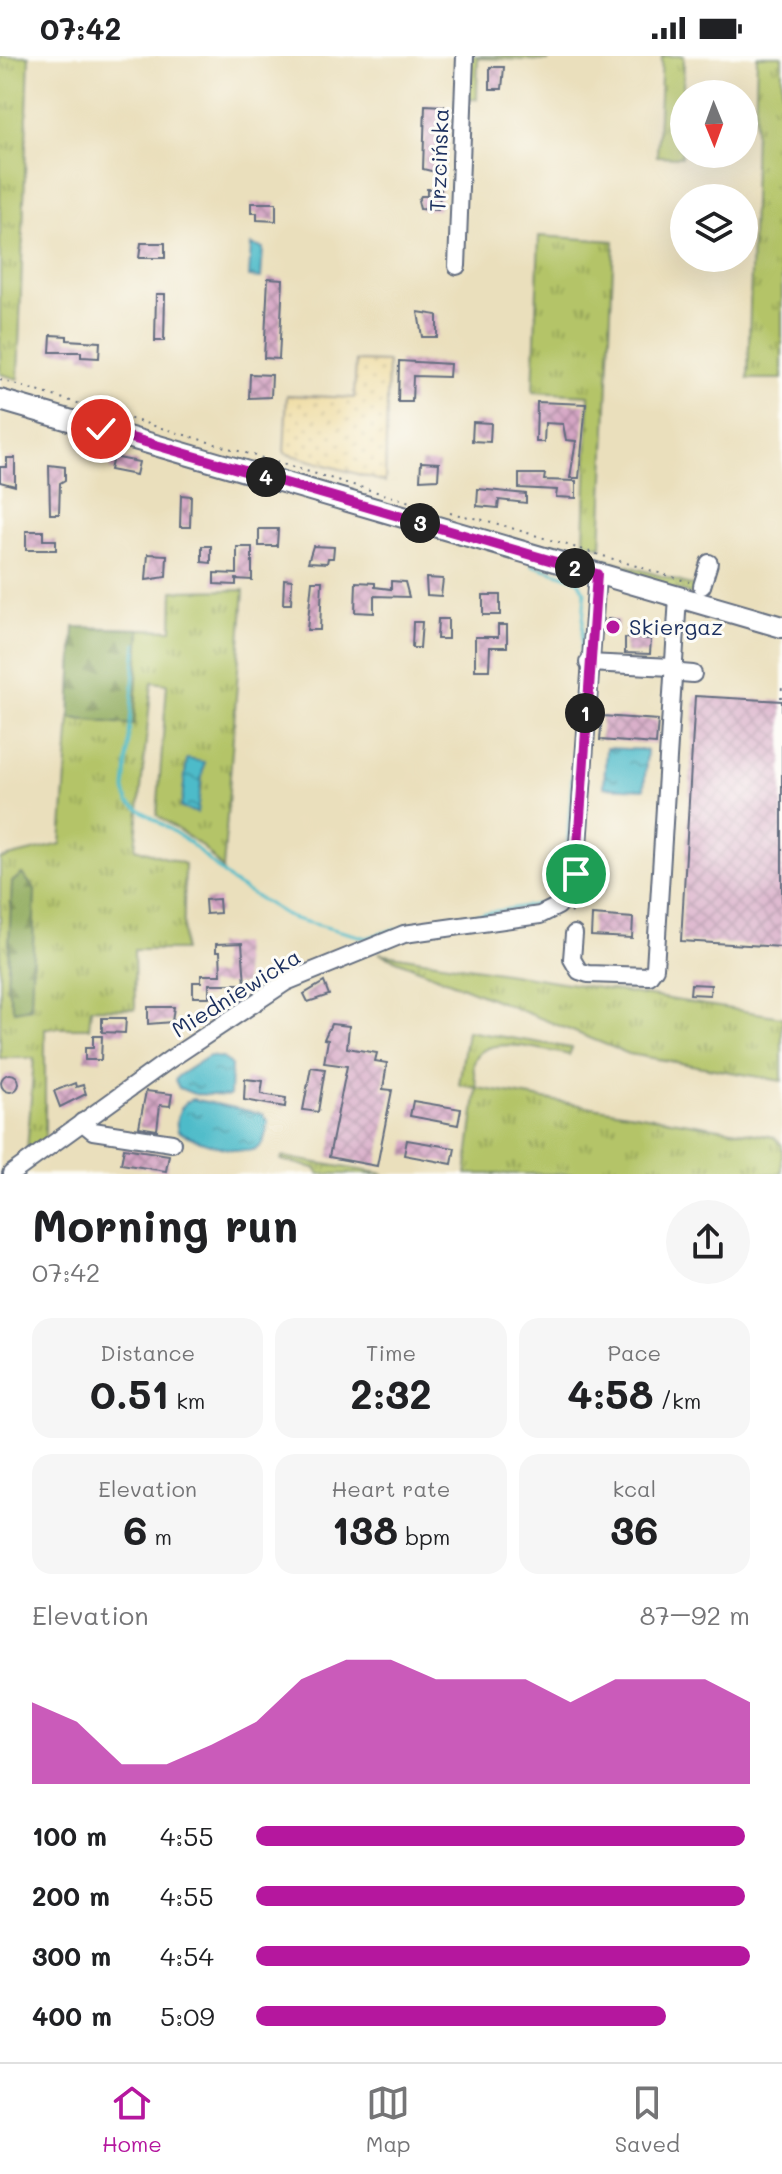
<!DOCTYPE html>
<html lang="en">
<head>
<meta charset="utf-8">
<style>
	body { margin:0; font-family:Mali,sans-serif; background:#f6f6f6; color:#202124; height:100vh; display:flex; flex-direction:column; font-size:30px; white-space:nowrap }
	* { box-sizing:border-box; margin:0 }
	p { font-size:26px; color:#757577 }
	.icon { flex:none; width:44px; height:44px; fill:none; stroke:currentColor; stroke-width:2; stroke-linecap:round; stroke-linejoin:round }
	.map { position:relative; height:1118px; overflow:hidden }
	.side { display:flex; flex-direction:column; background:#fff; flex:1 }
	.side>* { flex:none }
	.needle { width:52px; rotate:179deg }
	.controls { position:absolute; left:670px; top:24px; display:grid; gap:16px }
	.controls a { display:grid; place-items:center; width:88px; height:88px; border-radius:50%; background:#fff; box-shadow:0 8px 32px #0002; font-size:40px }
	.pin { position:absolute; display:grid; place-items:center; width:68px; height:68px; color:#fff; margin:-34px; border:4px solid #fff; border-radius:50%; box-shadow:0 2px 8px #0007 }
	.km { position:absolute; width:40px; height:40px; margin:-20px; border-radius:50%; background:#222; color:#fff; font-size:22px; line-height:40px; text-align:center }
	.round { display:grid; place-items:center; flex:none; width:84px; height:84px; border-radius:42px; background:#f6f6f6 }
	.overview { display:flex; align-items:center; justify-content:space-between; height:136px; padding:0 32px }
	h1 { font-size:44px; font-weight:800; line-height:60px }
	.metrics { display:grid; grid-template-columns:repeat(3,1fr); gap:12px; height:136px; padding:8px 32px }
	.metrics div { display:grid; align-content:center; border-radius:20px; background:#f6f6f6; text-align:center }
	.metrics b { font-size:40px; font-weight:800 }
	.metrics small { font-size:22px; font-weight:400 }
	.metrics p { font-size:22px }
	.chart { height:224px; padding:16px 32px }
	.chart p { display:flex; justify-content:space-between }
	.chart svg { width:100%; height:144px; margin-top:8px; fill:#b5179e; opacity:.7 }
	ul { padding:0 32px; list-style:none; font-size:26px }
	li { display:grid; grid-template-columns:128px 96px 1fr; align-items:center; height:60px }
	li i { height:20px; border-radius:10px; background:#b5179e }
	.status { display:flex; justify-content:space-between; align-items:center; height:56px; padding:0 40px; background:#fff; direction:ltr }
	.status svg { height:22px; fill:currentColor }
	.tab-bar { display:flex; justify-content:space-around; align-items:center; height:112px; border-top:2px solid #e0e0e0; background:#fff; font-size:22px; color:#757577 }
	.tab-bar a { display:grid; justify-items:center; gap:4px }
	.tab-bar .on { color:#b5179e }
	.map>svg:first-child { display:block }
	.grass { fill:url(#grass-tufts); stroke:#687a62; stroke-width:2 }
	.forest { fill:url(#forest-firs); stroke:#556c5d; stroke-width:2 }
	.sand { fill:url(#sand-dots); stroke:#84847e; stroke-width:2 }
	.water { fill:url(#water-ripples); stroke:#347594; stroke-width:2 }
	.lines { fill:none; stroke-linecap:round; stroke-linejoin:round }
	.stream { stroke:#4ebbc9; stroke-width:3 }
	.building { fill:url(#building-cross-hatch) }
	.minor-casing { stroke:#636d7f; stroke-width:20 }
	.major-casing { stroke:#636d7f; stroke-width:24 }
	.path { stroke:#636d7f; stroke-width:2; stroke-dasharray:2 6; stroke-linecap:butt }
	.minor { stroke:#fff; stroke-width:16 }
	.major { stroke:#fff; stroke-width:20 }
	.route-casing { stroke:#fff; stroke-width:16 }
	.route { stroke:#b5179e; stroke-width:10 }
	.poi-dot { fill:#b5179e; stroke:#fdfcf7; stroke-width:3 }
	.labels { text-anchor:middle; stroke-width:6; stroke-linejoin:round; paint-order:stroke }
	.street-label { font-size:22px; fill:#1b2f5e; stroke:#fdfcf7 }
	.poi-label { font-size:22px; fill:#1b2f5e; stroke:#fdfcf7; text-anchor:start }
</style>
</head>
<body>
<div class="status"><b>07:42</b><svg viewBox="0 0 49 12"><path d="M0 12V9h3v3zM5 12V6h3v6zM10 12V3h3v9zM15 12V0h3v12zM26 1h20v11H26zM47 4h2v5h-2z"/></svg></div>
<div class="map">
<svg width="782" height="1118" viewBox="0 0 782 1118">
	<defs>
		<pattern id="grass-tufts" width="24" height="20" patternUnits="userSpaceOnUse" patternTransform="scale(2)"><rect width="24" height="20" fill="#b4c467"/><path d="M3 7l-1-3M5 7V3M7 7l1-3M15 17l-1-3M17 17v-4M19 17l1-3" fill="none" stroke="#92a058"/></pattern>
		<pattern id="forest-firs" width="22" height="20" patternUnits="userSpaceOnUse" patternTransform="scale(2)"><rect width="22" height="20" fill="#8faa5c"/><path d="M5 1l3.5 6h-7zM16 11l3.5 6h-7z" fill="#748b4f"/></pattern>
		<pattern id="sand-dots" width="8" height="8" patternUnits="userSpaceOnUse" patternTransform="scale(2)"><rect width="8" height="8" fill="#eeda9e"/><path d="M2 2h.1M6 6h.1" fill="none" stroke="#ccbb8a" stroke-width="1.8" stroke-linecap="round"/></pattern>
		<pattern id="water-ripples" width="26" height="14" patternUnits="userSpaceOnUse" patternTransform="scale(2)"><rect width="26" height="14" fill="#4ebbc9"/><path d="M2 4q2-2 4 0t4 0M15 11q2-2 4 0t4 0" fill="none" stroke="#4098a6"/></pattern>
		<pattern id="building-cross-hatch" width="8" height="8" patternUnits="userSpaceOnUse" patternTransform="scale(2)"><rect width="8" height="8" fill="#d5a6c4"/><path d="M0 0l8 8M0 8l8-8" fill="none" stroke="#ac88a2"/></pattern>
	</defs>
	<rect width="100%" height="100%" fill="#fdfcf7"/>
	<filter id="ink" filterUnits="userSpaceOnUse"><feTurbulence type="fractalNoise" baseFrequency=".0125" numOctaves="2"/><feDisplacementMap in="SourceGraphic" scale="16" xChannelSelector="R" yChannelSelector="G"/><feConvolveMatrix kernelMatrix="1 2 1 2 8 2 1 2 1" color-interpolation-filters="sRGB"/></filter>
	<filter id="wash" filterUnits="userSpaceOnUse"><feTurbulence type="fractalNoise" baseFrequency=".006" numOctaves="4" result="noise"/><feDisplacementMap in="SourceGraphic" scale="32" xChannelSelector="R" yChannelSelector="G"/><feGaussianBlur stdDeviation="1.8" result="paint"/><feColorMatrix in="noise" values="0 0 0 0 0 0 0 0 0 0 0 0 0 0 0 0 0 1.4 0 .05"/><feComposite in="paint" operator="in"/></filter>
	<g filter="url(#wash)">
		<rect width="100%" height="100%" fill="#eadfbc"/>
		<!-- grass -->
		<g class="grass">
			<polygon points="0,0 29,0 18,323 0,318"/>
			<polygon points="460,0 548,0 548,5 478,2 477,43 458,44"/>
			<polygon points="662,0 684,0 681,101 657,100"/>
			<polygon points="757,0 782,0 782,323 748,323"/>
			<polygon points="539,180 614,185 601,491 584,485 589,339 533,336"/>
			<polygon points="553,487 697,531 695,540 551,495"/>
			<polygon points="244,534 223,814 203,791 157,759 167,628 152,626 135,792 185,808 183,894 134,894 135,953 91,952 89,972 45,972 45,1082 27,1095 34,1002 0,1002 0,803 61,788 70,662 134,669 140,573 172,574 173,535"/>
			<polygon points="379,897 782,961 782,1025 629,998"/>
			<path d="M 467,975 L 572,992 L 569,999 C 547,995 481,975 474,1007 C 472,1015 476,1024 477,1032 L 774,1081 L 782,1089 L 782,1118 L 466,1118 L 477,1032 L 459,1029 Z"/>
			<polygon points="282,1101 384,1118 320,1118 314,1112 281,1104"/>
		</g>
		<!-- forest -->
		<g class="forest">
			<polygon points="74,571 140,573 134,669 70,662"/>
			<polygon points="22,818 35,833 31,952 14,955 7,930 12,826"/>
		</g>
		<!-- sand -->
		<polygon class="sand" points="356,305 388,306 385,426 284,397 287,339 354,342"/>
		<!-- water -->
		<g class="water">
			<polygon points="251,189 263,192 261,222 249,221"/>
			<polygon points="606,692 647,694 644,733 604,731"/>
			<polygon points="187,703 204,706 197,757 181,752"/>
			<polygon points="209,1000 223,1002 231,1009 230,1040 194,1038 179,1032 175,1024 178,1020"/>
			<path d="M 192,1043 L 263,1058 L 268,1066 C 267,1073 265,1085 260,1090 C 246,1104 193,1083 178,1075 C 174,1063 180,1048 192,1043 Z"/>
		</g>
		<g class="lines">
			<!-- stream -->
			<g class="stream">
				<polyline points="136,588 125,734 128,746 189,786 232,826 291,862 367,882 395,873"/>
				<polyline points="402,871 544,847 552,844 565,825 585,537 578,524 532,509"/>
			</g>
		</g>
		<g id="blocks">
			<!-- building -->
			<g class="building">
				<polygon points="490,11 504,11 502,33 490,33"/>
				<polygon points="425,49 444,50 444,65 449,65 448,76 439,76 438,114 431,115 423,113"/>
				<polygon points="427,133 441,133 438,154 420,153 418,145 421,140 427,140"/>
				<polygon points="251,147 276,147 276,165 257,164 257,157 251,157"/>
				<polygon points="141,187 165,187 165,202 139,202"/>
				<polygon points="268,222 283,223 279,303 264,302"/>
				<polygon points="156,238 165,238 164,285 155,285"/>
				<polygon points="418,256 437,259 437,281 422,281"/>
				<polygon points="51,279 67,280 67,284 100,286 99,302 81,301 81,296 50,296"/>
				<polygon points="399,305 450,308 449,321 413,320 412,346 398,346"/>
				<polygon points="250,318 272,319 271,341 249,342"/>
				<polygon points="537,346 586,348 579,422 570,422 576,385 566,384 563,368 545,367 544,386 536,386"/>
				<polygon points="473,366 491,367 490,386 472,385"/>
				<polygon points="113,401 139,406 136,419 110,414"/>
				<polygon points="7,402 15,402 15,430 0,426 0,411 7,411"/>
				<polygon points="421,406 439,407 438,423 420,424"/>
				<polygon points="49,409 65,411 65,424 60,427 59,458 50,458"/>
				<polygon points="519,418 545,418 544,424 576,425 576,442 556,441 557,434 519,432"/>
				<polygon points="478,433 526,438 526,447 499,444 498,452 477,450"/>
				<polygon points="181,439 191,440 190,471 180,471"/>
				<polygon points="259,473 278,473 277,490 259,490"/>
				<polygon points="26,475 43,475 43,484 56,484 56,494 26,494"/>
				<polygon points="202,490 211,490 211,507 202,506"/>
				<polygon points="313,490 334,491 333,502 328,502 327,507 308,506"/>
				<polygon points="237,491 252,491 252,524 236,523 236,529 214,528 214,517 237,518"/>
				<polygon points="148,498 167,499 166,521 146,524"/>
				<polygon points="426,522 443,523 441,540 427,539"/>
				<polygon points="284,523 292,524 291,548 283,548"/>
				<polygon points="312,525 322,525 320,574 307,574"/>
				<polygon points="391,525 405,526 409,541 374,540 374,557 355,556 356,526 375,527 375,531 391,533"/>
				<rect x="483" y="539" width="17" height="20"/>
				<polygon points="438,563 448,563 448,583 437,583"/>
				<polygon points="608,563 618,564 617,578 607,577"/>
				<polygon points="413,566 422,566 420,592 412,592"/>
				<polygon points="498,569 507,569 507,591 490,591 489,614 475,614 475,581 498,581"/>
				<polygon points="625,582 651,583 650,598 625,597"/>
				<polygon points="695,640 782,645 782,891 681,885"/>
				<polygon points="602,660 658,664 656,688 600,684"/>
				<polygon points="219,843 220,857 206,858 205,844"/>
				<polygon points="592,859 633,862 632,882 591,880"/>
				<polygon points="242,887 245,928 209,928 209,941 193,941 193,926 201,926 201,919 221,919 220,896 216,896 216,888"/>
				<polygon points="324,926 329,939 308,946 304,938"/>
				<polygon points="691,928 711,929 710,939 690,938"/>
				<polygon points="148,951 174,951 172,966 148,968"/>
				<polygon points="102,962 126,962 125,977 102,976"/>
				<polygon points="331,968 349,970 347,992 377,997 375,1005 387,1007 383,1033 392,1034 377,1110 329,1101 347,1010 324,1007 328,984 324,983"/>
				<polygon points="93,980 102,980 101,1004 85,1004 85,992 93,992"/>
				<polygon points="311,1011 325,1013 318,1056 303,1054"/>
				<circle cx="10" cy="1027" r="9"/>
				<polygon points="245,1023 263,1025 261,1038 286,1042 285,1051 244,1044"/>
				<polygon points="75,1027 76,1031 83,1029 86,1038 60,1051 54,1035"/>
				<polygon points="146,1035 172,1038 170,1050 160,1049 157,1074 139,1071"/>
				<polygon points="413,1045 461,1053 458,1069 410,1060"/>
				<polygon points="407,1084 455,1092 452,1108 404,1099"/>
				<polygon points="124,1092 169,1099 166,1115 121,1108"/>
			</g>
		</g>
	</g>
	<g filter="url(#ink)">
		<use href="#blocks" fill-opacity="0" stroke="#636d7f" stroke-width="2"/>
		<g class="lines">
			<!-- minor casing -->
			<g class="minor-casing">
				<g id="minor">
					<polyline points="457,210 465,0"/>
					<polyline points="702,530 709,507"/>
					<polyline points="588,607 672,611 681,617 693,618"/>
					<polyline points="574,878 572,903 579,915 588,918 649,920 655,912 678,541"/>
					<polyline points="82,1066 93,1075 172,1087"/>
					<polyline points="11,1118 169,1004 286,926 404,878 540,859 558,850 569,838 576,818 597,518"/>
				</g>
			</g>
			<!-- major casing -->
			<g class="major-casing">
				<polyline id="major" points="0,344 782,571"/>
			</g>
			<!-- path -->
			<g class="path">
				<polyline points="0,324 417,448"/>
				<polyline points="450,457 488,465 689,526"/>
				<polyline points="781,642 782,631"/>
				<polyline points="571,857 580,847"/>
			</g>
			<!-- minor -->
			<use href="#minor" class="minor"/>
			<!-- major -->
			<use href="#major" class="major"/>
		</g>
	</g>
	<g class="lines" filter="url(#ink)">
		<!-- route casing -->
		<g class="route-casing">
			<polyline id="route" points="101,373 597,518 576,818"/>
		</g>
		<!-- route -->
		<use href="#route" class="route"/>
	</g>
	<!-- markers -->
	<circle class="poi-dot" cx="613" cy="571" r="8"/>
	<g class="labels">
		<!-- street labels -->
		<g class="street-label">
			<text transform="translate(439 104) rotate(-88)" y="8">Trzcińska</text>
			<text transform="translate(236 937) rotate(-32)" y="8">Miedniewicka</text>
		</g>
		<!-- poi labels -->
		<g class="poi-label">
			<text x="629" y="579">Skiergaz</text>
		</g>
	</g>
</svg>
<div class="controls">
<a><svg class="needle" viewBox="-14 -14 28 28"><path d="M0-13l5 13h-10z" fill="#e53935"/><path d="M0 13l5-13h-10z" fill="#757577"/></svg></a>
<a><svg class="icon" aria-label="layers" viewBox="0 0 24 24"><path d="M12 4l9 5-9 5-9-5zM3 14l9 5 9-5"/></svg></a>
</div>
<div class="pin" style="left:576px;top:818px;background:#1e9e55"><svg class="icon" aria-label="arrive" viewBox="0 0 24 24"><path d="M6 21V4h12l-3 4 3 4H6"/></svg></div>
<div class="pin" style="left:101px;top:373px;background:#d93025"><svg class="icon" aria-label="check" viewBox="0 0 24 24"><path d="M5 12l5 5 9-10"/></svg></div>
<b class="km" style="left:585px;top:657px">1</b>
<b class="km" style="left:575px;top:512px">2</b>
<b class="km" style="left:420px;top:467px">3</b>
<b class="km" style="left:266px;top:421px">4</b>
</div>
<section class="side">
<div class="overview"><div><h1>Morning run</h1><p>07:42</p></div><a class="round"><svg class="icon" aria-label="share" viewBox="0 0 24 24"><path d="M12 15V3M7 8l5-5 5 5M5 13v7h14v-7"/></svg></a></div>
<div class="metrics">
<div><p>Distance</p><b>0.51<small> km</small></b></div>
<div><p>Time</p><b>2:32</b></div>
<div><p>Pace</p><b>4:58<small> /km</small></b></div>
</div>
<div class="metrics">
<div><p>Elevation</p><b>6<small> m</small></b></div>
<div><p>Heart rate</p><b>138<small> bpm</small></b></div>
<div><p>kcal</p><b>36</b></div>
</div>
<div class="chart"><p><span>Elevation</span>87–92 m</p>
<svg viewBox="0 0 160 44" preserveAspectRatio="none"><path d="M0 44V19L10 25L20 38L30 38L40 32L50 25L60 12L70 6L80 6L90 12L100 12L110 12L120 19L130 12L140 12L150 12L160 19V44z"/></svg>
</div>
<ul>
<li><b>100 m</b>4:55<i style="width:99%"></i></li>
<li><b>200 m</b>4:55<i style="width:99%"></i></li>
<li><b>300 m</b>4:54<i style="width:100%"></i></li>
<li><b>400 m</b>5:09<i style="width:83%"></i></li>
</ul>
</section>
<nav class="tab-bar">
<a class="on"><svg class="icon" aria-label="home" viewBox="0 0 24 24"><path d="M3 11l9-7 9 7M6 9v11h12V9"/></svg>Home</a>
<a><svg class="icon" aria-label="map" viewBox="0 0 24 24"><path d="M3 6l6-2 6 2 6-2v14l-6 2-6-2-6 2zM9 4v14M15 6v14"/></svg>Map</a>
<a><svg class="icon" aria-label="saved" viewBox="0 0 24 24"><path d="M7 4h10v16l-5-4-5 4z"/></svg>Saved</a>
</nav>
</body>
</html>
